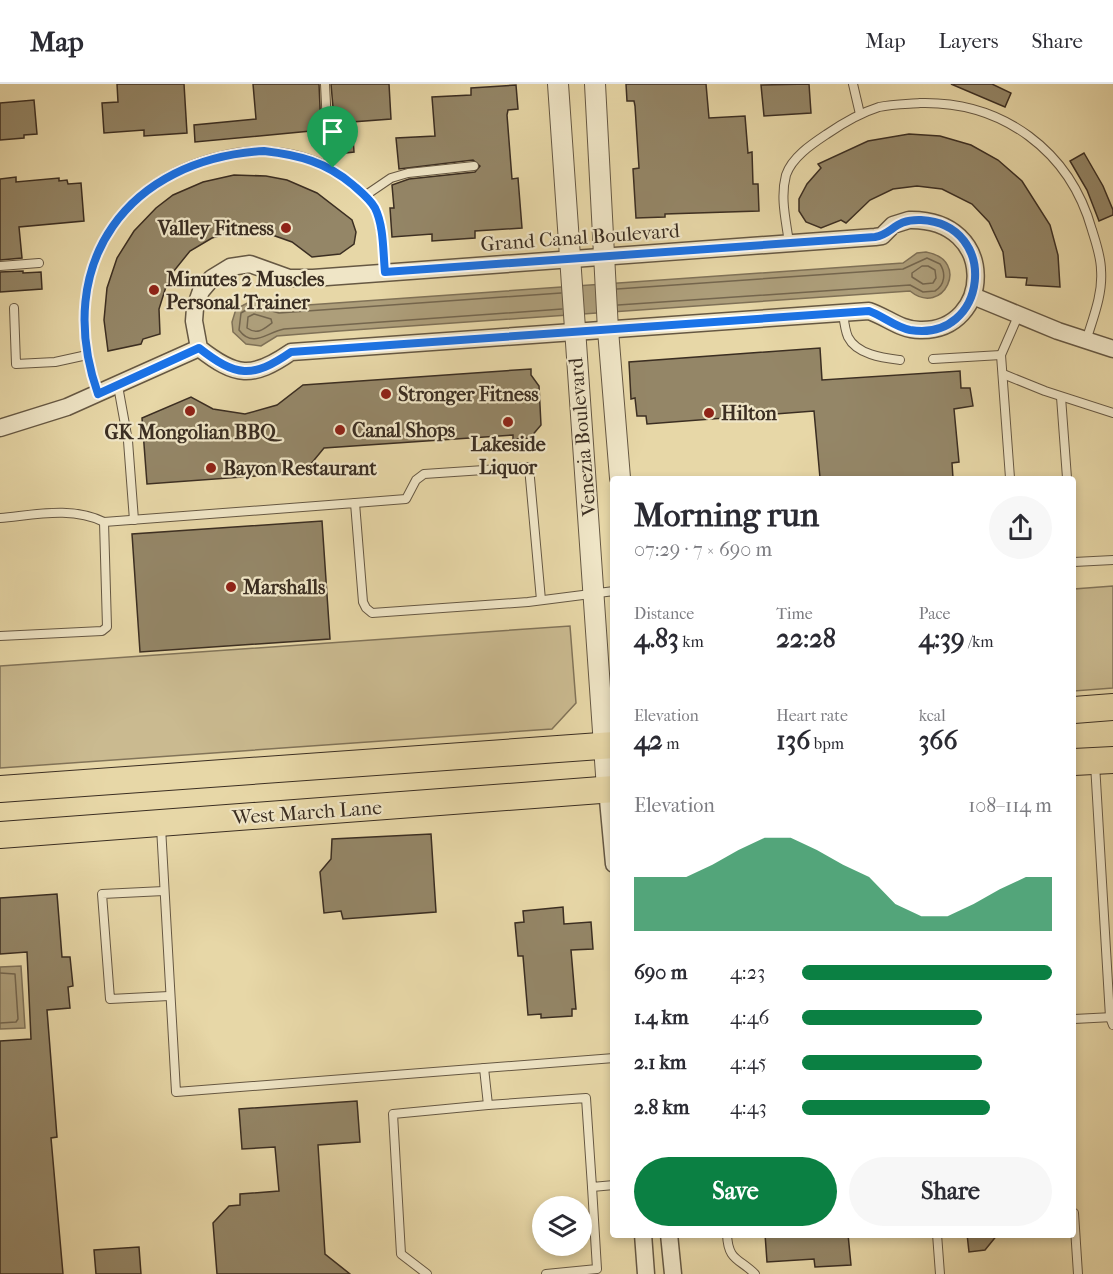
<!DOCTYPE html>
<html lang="en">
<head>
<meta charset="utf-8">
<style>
	body { margin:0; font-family:"IM FELL French Canon",serif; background:#f7f7f7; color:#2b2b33; height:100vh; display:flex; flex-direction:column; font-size:22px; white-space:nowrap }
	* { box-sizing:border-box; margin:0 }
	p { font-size:20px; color:#7c7c81 }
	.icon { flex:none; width:33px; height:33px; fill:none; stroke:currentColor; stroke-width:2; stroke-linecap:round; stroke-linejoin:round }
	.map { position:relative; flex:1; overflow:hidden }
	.sheet { position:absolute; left:610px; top:392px; width:466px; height:762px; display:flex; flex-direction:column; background:#fff; border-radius:6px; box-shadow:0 3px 9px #0003 }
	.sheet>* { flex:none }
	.fabs { position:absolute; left:532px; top:1112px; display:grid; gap:12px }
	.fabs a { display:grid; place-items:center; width:60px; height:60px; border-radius:50%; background:#fff; box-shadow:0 3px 9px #0003; font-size:30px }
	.pin { position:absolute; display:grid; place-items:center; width:51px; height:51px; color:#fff; margin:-62px -26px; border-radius:50% 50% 50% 0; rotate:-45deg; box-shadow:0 0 6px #0007 }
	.pin .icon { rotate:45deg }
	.round { display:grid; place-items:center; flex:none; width:63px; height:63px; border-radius:32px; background:#f7f7f7 }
	.overview { display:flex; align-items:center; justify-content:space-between; height:102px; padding:0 24px }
	h1 { font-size:33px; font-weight:700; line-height:45px }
	.figures { display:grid; grid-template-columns:repeat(3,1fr); gap:9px; height:102px; padding:6px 24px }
	.figures div { display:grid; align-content:center }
	.figures b { font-size:26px; font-weight:700 }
	.figures small { font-size:16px; font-weight:400 }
	.figures p { font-size:16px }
	.chart { height:168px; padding:12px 24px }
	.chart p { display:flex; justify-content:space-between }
	.chart svg { width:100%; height:108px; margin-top:6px; fill:#0b8043; opacity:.7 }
	.button { display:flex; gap:12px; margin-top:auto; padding:12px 24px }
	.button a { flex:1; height:69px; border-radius:36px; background:#0b8043; color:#fff; font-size:24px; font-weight:700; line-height:69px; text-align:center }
	.button a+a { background:#f7f7f7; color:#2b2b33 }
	ul { padding:0 24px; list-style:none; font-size:20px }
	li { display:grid; grid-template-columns:96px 72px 1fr; align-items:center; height:45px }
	li i { height:15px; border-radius:8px; background:#0b8043 }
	header { display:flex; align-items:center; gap:36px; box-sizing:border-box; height:84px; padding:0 30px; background:#fff; border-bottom:2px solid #e1e1e2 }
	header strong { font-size:28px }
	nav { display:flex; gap:33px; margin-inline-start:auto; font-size:21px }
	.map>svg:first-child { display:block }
	.green { fill:#caba90; stroke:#827459; stroke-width:1.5 }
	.water { fill:#ad9e7a; stroke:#7f7157; stroke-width:1.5 }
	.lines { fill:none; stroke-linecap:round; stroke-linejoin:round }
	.shore { stroke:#74664e; stroke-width:1.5 }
	.building { fill:#948667; stroke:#3b2e22; stroke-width:1.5 }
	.service-casing { stroke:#665843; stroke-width:10 }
	.minor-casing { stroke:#665843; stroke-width:19 }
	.tertiary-casing { stroke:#665843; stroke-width:22 }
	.primary-casing { stroke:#3b2e22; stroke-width:28 }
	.service { stroke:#efe5c6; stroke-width:8 }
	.minor { stroke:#efe5c6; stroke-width:16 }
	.tertiary { stroke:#efe5c6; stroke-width:20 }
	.primary { stroke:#e7d7a7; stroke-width:26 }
	.route-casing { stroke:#fff; stroke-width:12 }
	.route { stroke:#1a73e8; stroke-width:8 }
	.poi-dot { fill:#8f2418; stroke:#efe5c6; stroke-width:2 }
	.labels { text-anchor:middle; stroke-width:4.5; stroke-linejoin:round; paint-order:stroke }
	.poi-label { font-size:20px; font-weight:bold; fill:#3b2e22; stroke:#efe5c6; text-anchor:start }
	.street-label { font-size:20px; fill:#3b2e22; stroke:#efe5c6 }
</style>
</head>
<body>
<header>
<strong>Map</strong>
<nav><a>Map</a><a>Layers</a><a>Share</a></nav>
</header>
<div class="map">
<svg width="1113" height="1190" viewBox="0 0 1113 1190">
	<rect width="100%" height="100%" fill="#e7d7a7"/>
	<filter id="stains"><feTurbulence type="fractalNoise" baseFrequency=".00333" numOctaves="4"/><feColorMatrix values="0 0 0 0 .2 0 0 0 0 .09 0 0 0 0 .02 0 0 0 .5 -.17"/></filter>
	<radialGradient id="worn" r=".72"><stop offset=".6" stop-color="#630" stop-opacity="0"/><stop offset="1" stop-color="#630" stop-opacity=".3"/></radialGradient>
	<!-- green -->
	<g class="green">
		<polygon points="1113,502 1113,604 1074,607 1074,505"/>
		<polygon points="570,542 576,619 552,645 0,684 0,582"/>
	</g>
	<!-- water -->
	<g class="water">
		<path d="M 926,168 C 972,176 943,234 910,207 L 339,247 L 277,252 L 261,262 L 246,260 L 233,248 L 232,238 L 236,225 L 253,216 L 279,223 L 903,179 L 917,169 Z"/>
		<polygon points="21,882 25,944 0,945 0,883"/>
	</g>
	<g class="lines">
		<!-- shore -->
		<g class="shore">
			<polygon points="922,182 928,182 935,186 936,194 933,199 923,200 912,193 912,189"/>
			<path d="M 617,205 L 903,185 L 927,174 L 940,180 C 946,189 945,201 935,207 L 923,208 L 910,201 L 618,221"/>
			<path d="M 561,209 L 279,229 L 253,222 L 241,229 L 239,246 C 253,265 267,248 284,245 L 562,225"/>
			<path d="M 254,230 L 271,235 L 272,239 C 263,246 257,251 247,244 L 248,233 Z"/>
			<polyline points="0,889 15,890 18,935 16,938 0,939"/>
		</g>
	</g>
	<!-- building -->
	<g class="building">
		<polygon points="117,0 184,0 187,49 144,52 144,46 104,49 102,19 118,18"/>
		<polygon points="253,0 319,0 321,46 195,58 194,41 256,35"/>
		<polygon points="331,0 389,0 391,35 352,38 354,68 337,70"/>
		<polygon points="626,0 706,0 709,34 745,32 748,69 752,68 753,100 758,100 759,127 665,130 665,133 636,134 633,85 639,84 635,22 634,17 627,17"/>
		<polygon points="809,0 811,29 764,32 761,1"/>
		<polygon points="951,0 992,0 1011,9 1005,23"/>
		<polygon points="516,1 518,25 508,26 507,31 512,95 518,94 522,144 475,147 475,154 432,157 432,150 392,153 390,124 394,124 392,101 409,95 475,88 480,82 473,76 399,85 396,54 435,52 432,13 471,11 471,4"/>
		<polygon points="34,16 37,50 24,51 24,54 0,56 0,19"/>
		<polygon points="909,50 940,52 971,61 998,76 1022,97 1050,141 1058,171 1060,203 1026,201 1027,194 1006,193 1003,168 989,138 972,120 942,105 917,102 893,105 870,116 846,139 841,136 821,144 806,138 799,127 799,115 807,100 821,84 818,80 868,57"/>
		<polygon points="1084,69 1103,102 1113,126 1113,131 1099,137 1087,106 1070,77"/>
		<polygon points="234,91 266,92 287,96 317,109 352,136 356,148 354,160 340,170 312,173 292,158 261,147 236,147 212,154 190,167 169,193 159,225 160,250 143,255 141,260 108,267 104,236 107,204 117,174 134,147 156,124 173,111 203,98"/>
		<polygon points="16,93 16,98 59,94 59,97 67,96 68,100 81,99 84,137 19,143 22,174 0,176 0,95"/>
		<polygon points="23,187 23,189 41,188 42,205 0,208 0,188"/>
		<polygon points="820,264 822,296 960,287 961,304 970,304 973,322 954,325 959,378 952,379 953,394 820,394 814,327 647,340 646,332 637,332 635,314 631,315 629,278"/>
		<polygon points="531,285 531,291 539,302 541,341 530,354 513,355 513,351 324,364 310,381 310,388 147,400 142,334 191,313 213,325 245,330 277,321 303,301"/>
		<polygon points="322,437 330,555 140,568 132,450"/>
		<polygon points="431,750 436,828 343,835 341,827 324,829 320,788 331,775 332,755"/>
		<polygon points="57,810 62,873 70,873 73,902 68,903 70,924 47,926 57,1053 51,1054 63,1190 0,1190 0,957 31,955 27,868 0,870 0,814"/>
		<polygon points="563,823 564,840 591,838 593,865 571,866 576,925 572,925 572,932 541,934 541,930 528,931 523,872 518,872 515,839 524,838 523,827"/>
		<polygon points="357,1017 360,1058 318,1061 325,1170 350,1190 217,1190 213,1139 229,1122 240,1121 240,1110 279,1107 275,1063 242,1065 239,1025"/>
		<polygon points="765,1150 848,1150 851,1181 815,1183 814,1175 767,1178"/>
		<polygon points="967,1150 998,1150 985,1166 969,1168"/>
		<polygon points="139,1163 141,1190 96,1190 94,1166"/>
	</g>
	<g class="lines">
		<!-- service casing -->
		<g class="service-casing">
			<g id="service">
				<polyline points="325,0 329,82"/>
				<polyline points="853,0 860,30"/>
				<polyline points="366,111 391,94 408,89 474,82"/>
				<path d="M 789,159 C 786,136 780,114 786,91 C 792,73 812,60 827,50 C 843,39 860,29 879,23 C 892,20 907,20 920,19 C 1003,17 1070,67 1092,146 C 1096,159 1101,173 1101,186 C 1103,210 1093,234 1086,257"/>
				<polyline points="0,182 39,179"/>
				<polyline points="14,224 16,280 55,278 87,271"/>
				<path d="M 843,229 C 844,237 845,246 848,253 C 857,271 884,274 900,276"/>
				<polyline points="933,275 1001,271"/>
				<polyline points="1003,290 1045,307 1113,329"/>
				<polyline points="118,302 128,357 134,436"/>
				<path d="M 98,310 C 57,194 113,90 236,69 C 274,63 317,71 347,96 C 357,104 370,113 376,125 C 383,144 383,169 385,188"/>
				<polyline points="1061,313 1067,394"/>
				<polyline points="1010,394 1001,271 1018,232"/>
				<polyline points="355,419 406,415 416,396 424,390 529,383 541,516"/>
				<path d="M 0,434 C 34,431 72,422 104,438 L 355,419 L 363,518 L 366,524 L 372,529 L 528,518 L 614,507"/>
				<polyline points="1074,478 1113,476"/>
				<polyline points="0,552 102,547 107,543 104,438"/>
				<polyline points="1095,680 1110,933 1113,941"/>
				<polyline points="161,743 176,1008 614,974"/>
				<polyline points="164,807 102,810 110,915 169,912"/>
				<polyline points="1074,935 1113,933"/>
				<polyline points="484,984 488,1021 586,1014 592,1103 614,1101"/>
				<polyline points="1074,1129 1078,1190"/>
				<path d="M 727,1150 C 728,1177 739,1174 755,1190"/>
				<polyline points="937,1150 940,1190"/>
				<polyline points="427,1190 401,1170 393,1030 488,1021"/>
				<polyline points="546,1190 597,1185 592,1103"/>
			</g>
		</g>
		<!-- minor casing -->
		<g class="minor-casing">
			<g id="minor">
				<path d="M 909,136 C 999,134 993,248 920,246 C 900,246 887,233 869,227 L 291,268 C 252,295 236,293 199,264 L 194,237 L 195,224 L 201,207 L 212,194 L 230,183 L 250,180 L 289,194 L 313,194 L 875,153 L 882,152 L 893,141 Z"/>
				<polyline points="973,212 1058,247 1113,265"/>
				<polyline points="0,344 67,323 199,264"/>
				<polyline points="607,705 614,780"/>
				<polyline points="643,1150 646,1190"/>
				<polyline points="669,1150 673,1190"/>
			</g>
		</g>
		<!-- tertiary casing -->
		<g class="tertiary-casing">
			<g id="tertiary">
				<polyline points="558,0 607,705"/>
				<polyline points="595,0 608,246 620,394"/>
			</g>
		</g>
		<!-- primary casing -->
		<g class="primary-casing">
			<g id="primary">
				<polyline points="1074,626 1113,623"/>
				<polyline points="1074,678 1113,676"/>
				<polyline points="0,705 614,661"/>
				<polyline points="0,751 614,705"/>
			</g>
		</g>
		<!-- service -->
		<use href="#service" class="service"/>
		<!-- minor -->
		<use href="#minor" class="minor"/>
		<!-- tertiary -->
		<use href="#tertiary" class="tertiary"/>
		<!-- primary -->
		<use href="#primary" class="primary"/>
	</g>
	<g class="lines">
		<!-- route casing -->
		<g class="route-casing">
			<path id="route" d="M 264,67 C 299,71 326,78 353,101 C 361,108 370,115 375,124 C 384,142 383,169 385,188 L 875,153 C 893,150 894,135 921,136 C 1001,140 988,259 910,246 C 895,243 883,232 869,227 L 291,268 C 252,295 236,293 199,264 L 98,310 C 52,179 128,75 264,67 Z"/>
		</g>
		<!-- route -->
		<use href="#route" class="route"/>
	</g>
	<!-- markers -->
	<g class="poi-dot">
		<circle cx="286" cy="144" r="6"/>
		<circle cx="154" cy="206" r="6"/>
		<circle cx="386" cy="310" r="6"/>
		<circle cx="190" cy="327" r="6"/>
		<circle cx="709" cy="329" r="6"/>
		<circle cx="508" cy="338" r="6"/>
		<circle cx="340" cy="346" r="6"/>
		<circle cx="211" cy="384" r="6"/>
		<circle cx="231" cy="503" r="6"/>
	</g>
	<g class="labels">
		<!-- poi labels -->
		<g class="poi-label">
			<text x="274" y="151" text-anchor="end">Valley Fitness</text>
			<text x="166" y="202">Minutes 2 Muscles<tspan x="166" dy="23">Personal Trainer</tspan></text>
			<text x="398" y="317">Stronger Fitness</text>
			<text x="721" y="336">Hilton</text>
			<text x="352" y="353">Canal Shops</text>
			<text x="190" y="355" text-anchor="middle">GK Mongolian BBQ</text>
			<text x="508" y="367" text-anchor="middle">Lakeside<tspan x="508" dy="23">Liquor</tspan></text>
			<text x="223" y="391">Bayon Restaurant</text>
			<text x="243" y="510">Marshalls</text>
		</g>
		<!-- street labels -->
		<g class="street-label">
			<text transform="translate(580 153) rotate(-4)" y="7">Grand Canal Boulevard</text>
			<text transform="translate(582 353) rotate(-95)" y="7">Venezia Boulevard</text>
			<text transform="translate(307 728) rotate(-4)" y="7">West March Lane</text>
		</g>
	</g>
	<rect width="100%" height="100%" filter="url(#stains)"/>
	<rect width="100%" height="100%" fill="url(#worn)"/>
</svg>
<div class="fabs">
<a><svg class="icon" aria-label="layers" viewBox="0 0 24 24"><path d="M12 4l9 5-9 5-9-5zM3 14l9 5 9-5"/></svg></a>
</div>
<div class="pin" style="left:333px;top:84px;background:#1e9e55"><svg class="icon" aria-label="arrive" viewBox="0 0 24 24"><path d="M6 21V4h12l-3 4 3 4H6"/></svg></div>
<section class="sheet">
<div class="overview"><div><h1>Morning run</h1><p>07:29 · 7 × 690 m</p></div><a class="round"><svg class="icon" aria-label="share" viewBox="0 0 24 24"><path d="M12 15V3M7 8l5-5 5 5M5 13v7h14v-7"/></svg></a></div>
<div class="figures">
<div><p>Distance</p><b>4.83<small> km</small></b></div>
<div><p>Time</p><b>22:28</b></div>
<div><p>Pace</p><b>4:39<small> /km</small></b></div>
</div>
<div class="figures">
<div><p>Elevation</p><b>42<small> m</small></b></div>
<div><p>Heart rate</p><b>136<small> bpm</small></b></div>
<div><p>kcal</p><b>366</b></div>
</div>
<div class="chart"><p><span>Elevation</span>108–114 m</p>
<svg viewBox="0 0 160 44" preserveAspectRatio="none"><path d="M0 44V22L10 22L20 22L30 17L40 11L50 6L60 6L70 11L80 17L90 22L100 33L110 38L120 38L130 33L140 27L150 22L160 22V44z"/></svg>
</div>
<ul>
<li><b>690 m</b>4:23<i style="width:100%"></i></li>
<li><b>1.4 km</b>4:46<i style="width:72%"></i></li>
<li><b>2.1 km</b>4:45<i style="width:72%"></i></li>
<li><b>2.8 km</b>4:43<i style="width:75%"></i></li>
</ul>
<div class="button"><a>Save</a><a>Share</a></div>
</section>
</div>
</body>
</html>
